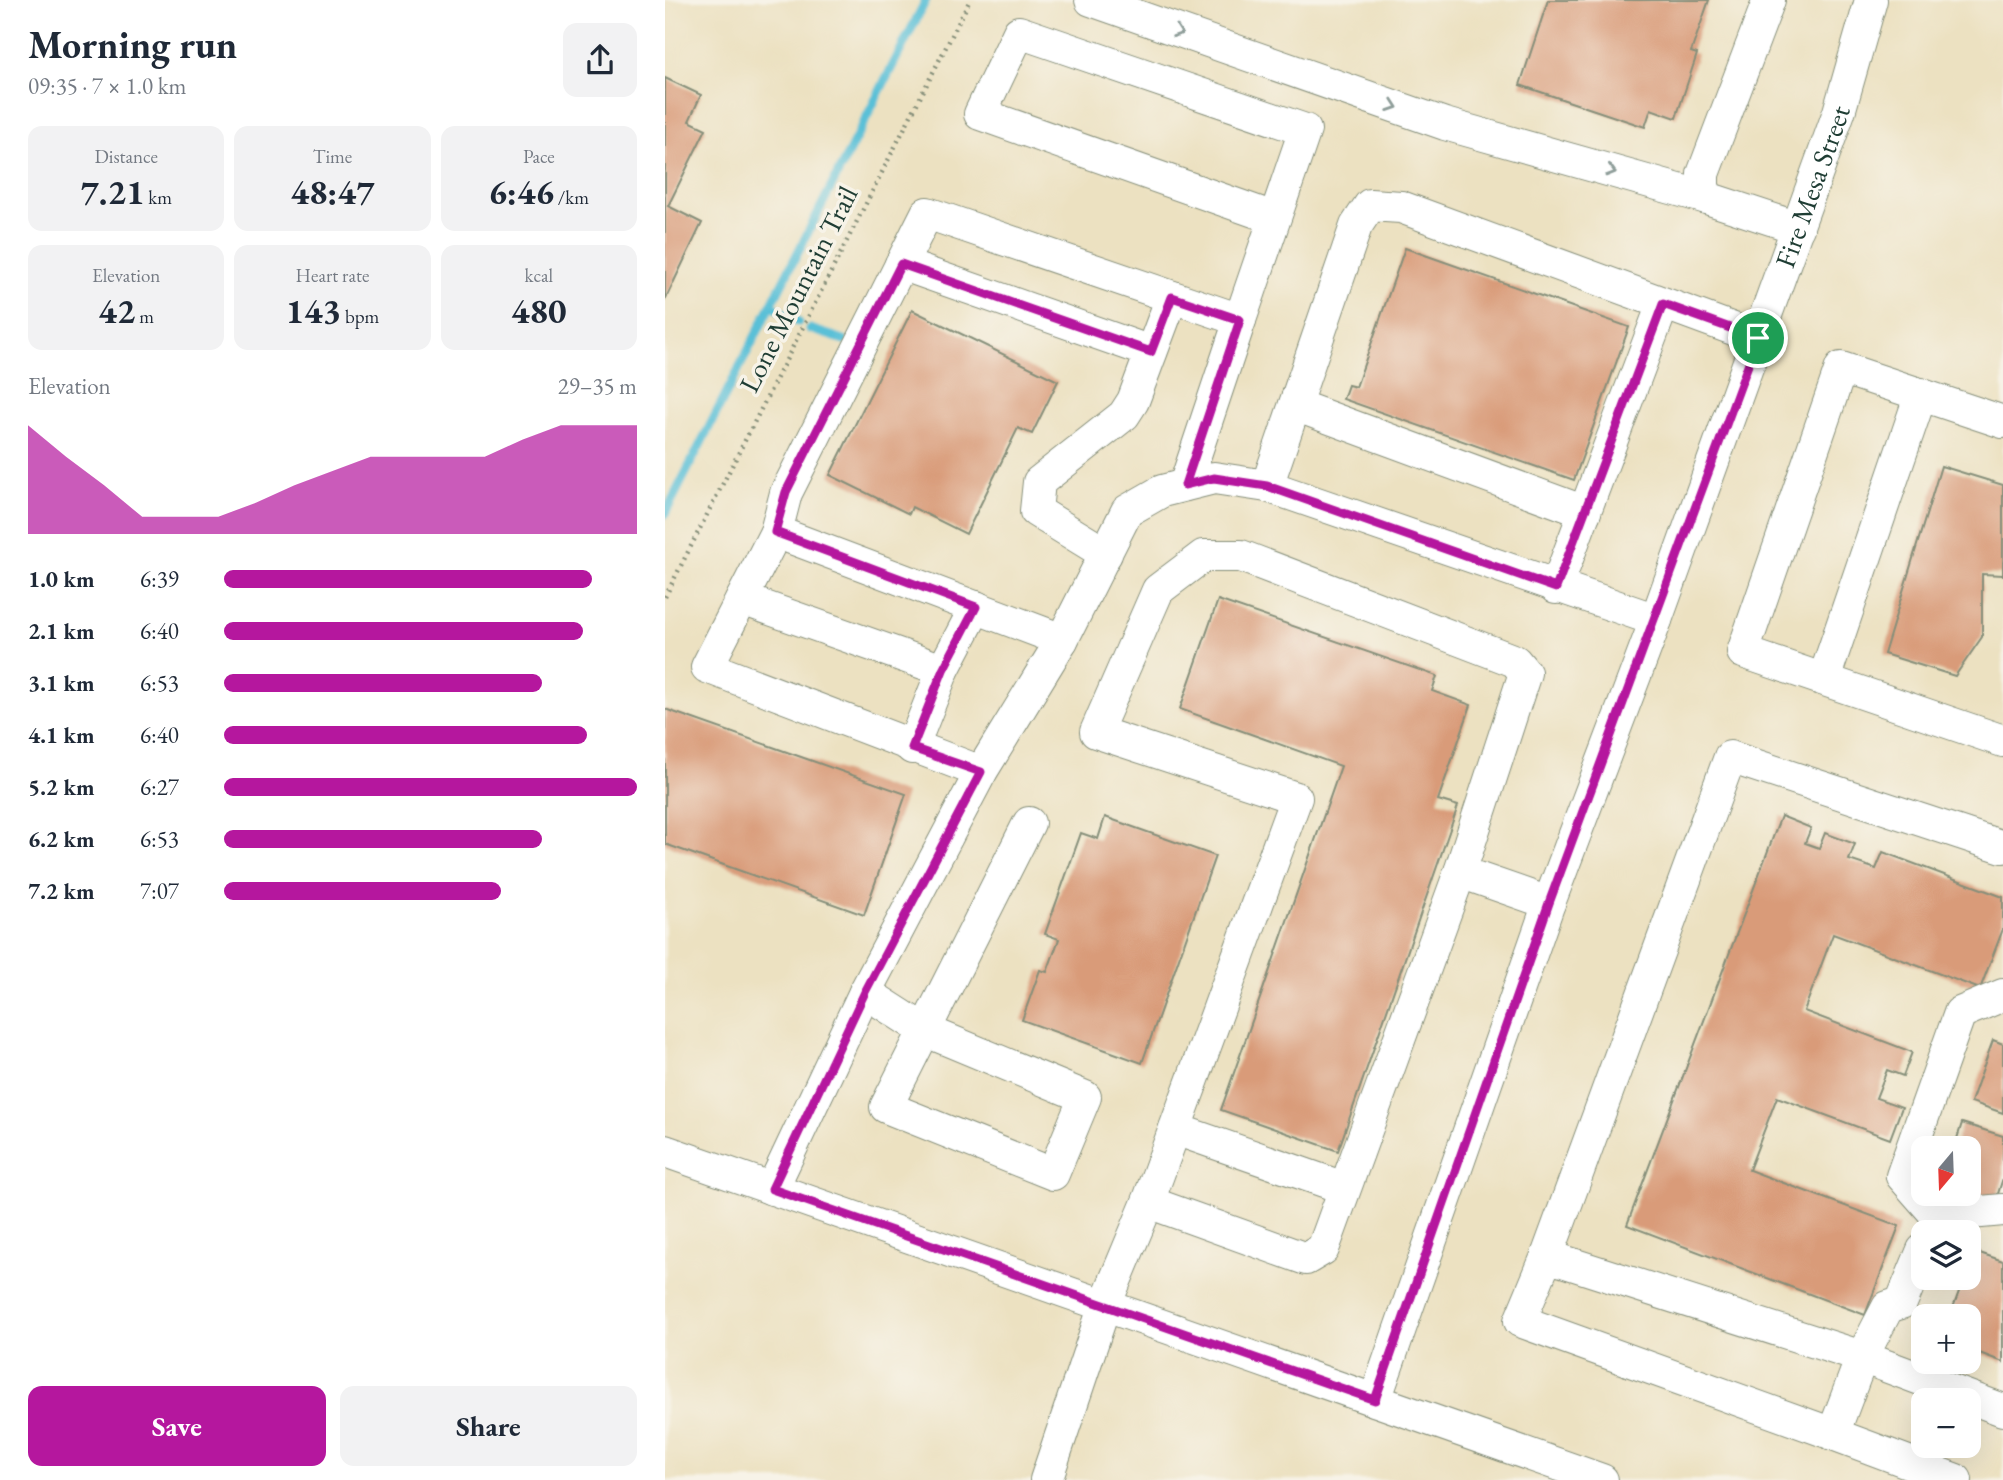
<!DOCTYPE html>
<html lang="en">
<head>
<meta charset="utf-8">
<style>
	body { margin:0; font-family:"EB Garamond",serif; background:#f2f2f3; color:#1f2937; height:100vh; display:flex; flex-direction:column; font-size:26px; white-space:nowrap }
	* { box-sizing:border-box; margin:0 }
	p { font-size:23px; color:#747a83 }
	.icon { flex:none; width:38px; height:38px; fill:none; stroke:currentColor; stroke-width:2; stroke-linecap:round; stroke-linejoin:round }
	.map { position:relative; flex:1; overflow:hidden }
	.details { display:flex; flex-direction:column; background:#fff; width:665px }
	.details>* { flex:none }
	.needle { width:46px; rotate:199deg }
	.controls { position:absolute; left:1246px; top:1136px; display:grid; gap:14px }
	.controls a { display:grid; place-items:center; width:70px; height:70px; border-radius:14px; background:#fff; box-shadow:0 7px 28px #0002; font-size:35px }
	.pin { position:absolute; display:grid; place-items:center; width:60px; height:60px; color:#fff; margin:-30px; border:4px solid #fff; border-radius:50%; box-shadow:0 2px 7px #0007 }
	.round { display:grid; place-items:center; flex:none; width:74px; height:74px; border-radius:14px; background:#f2f2f3 }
	.summary { display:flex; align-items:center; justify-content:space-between; height:119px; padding:0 28px }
	h1 { font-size:38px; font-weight:700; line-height:52px }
	.figures { display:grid; grid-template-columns:repeat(3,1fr); gap:10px; height:119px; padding:7px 28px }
	.figures div { display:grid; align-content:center; border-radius:14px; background:#f2f2f3; text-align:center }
	.figures b { font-size:35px; font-weight:700 }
	.figures small { font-size:19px; font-weight:400 }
	.figures p { font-size:19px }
	.chart { height:196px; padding:14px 28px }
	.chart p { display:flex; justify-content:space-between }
	.chart svg { width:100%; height:126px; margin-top:7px; fill:#b5179e; opacity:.7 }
	.cta { display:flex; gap:14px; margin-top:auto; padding:14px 28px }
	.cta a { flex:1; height:80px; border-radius:14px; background:#b5179e; color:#fff; font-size:28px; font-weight:700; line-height:80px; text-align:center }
	.cta a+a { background:#f2f2f3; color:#1f2937 }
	ul { padding:0 28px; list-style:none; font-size:23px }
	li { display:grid; grid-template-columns:112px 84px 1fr; align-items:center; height:52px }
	li i { height:18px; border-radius:9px; background:#b5179e }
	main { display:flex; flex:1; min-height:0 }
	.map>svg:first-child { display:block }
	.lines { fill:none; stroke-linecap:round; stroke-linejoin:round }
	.stream { stroke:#5ac0d7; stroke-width:9 }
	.building { fill:#d99b79 }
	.minor-casing { stroke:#868f7a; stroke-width:34 }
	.path { stroke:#868f7a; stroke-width:4.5; stroke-dasharray:2 5; stroke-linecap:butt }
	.minor { stroke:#fff; stroke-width:32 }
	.oneway { stroke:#8f9e9a }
	.route-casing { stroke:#fff; stroke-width:14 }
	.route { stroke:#b5179e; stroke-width:9 }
	.labels { text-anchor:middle; stroke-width:7; stroke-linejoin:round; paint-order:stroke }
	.street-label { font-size:28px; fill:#1f3d34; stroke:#f7f3e8 }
</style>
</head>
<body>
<main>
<section class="details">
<div class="summary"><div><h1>Morning run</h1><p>09:35 · 7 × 1.0 km</p></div><a class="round"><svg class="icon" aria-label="share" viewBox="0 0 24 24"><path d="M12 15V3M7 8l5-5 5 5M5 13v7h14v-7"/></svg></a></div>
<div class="figures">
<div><p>Distance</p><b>7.21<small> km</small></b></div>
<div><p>Time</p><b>48:47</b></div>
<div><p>Pace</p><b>6:46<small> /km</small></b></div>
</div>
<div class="figures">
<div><p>Elevation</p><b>42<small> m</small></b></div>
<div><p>Heart rate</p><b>143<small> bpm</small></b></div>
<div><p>kcal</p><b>480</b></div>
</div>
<div class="chart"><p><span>Elevation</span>29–35 m</p>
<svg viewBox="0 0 160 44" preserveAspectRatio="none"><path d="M0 44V6L10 17L20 27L30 38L40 38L50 38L60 33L70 27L80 22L90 17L100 17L110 17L120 17L130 11L140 6L150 6L160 6V44z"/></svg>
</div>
<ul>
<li><b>1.0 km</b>6:39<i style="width:89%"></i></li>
<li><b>2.1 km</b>6:40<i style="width:87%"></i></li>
<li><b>3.1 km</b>6:53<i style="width:77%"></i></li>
<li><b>4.1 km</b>6:40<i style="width:88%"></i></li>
<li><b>5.2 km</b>6:27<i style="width:100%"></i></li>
<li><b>6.2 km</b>6:53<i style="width:77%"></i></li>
<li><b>7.2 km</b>7:07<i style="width:67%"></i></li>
</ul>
<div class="cta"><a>Save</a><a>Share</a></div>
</section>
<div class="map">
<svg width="1338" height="1480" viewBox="0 0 1338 1480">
	<rect width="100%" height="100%" fill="#f7f3e8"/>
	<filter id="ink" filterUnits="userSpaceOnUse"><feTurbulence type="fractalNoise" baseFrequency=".0143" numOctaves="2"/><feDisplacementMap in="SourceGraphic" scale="14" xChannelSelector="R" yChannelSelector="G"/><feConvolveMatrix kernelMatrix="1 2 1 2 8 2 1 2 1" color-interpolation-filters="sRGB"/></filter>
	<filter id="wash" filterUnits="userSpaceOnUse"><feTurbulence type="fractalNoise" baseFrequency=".00686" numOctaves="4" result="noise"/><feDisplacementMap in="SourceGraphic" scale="28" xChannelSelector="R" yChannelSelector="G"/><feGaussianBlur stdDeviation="1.57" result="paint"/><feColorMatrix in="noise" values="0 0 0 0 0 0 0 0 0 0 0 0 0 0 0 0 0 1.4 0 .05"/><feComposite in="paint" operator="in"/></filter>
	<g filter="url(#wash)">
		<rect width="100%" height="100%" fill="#ece1c1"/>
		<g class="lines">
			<!-- stream -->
			<g class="stream">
				<polyline points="106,305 133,322"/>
				<polyline points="145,329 179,340"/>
				<polyline points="0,514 261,0"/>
			</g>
		</g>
		<g id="blocks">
			<!-- building -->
			<g class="building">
				<polygon points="883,0 1044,0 1026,52 1032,54 1011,118 986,109 980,127 855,85"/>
				<polygon points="0,78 36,95 24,121 41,129 3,206 37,223 0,300"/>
				<polygon points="740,248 964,327 909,480 678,399 683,385 691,387"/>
				<polygon points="247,310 393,381 367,434 353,428 301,534 247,507 244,514 165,475"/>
				<polygon points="1276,466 1338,485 1338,575 1317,574 1317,637 1290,676 1219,654"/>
				<polygon points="553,600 772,676 767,691 806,705 773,800 793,806 673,1151 556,1110 676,766 515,709"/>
				<polygon points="0,709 241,794 199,915 0,844"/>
				<polygon points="1116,816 1146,828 1140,843 1154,848 1160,833 1190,844 1184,860 1211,869 1218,852 1338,897 1338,929 1315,989 1168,934 1139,1011 1247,1052 1238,1076 1222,1070 1211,1098 1237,1107 1225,1139 1112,1097 1084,1170 1234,1226 1200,1315 962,1225"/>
				<polygon points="440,817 550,856 477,1063 357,1020 375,970 382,972 394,939 380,934 416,833 433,839"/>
				<polygon points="1328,1040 1338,1044 1338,1113 1306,1102"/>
				<polygon points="1297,1123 1338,1136 1338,1178 1330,1203 1304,1194 1304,1148 1289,1148"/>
				<polygon points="1309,1251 1338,1261 1338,1362 1304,1349 1304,1316 1285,1316 1299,1278 1304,1278"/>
			</g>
		</g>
	</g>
	<g filter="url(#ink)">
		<use href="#blocks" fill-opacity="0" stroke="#868f7a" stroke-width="2"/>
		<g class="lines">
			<!-- minor casing -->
			<g class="minor-casing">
				<g id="minor">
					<polyline points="426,0 780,124 1042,198"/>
					<polyline points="1104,0 1038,174 1038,186 1042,198 1133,228"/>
					<polyline points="236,264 486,352"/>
					<polyline points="575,320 640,130 354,32 315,114 609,218"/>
					<polyline points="630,405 920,512"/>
					<polyline points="1338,422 1176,368 1078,652 1338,741"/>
					<polyline points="602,486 691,226 705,205 736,207 1093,338"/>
					<polyline points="111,532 42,667 316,772"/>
					<polyline points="441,554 371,511 374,482 459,415 468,401 507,297"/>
					<polyline points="891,588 998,304"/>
					<polyline points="77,599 278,670 247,748"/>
					<polyline points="397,640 111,532 121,493 262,213 575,320 520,485"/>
					<polyline points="278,670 311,607"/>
					<polyline points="1159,679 1256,394"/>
					<polyline points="200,992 259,1030 420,1097 388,1174 221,1107 364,823"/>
					<polyline points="510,1129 679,1188"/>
					<polyline points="0,1151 937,1480"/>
					<polyline points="107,1189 200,992 316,772 397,640 462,511 497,491 549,478 602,486 991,620"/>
					<polyline points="483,1202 641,1259 658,1249 795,872"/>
					<polyline points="1272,1216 1237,1176 1295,1013 1338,995"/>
					<polyline points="1272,1216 1338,1210"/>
					<polyline points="1258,1250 1236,1303 1223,1307 1197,1357 1168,1434 855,1321 882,1256 1197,1357 1338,1410"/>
					<polyline points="882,1256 1065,757 1338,847"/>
					<path id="s1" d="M 710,1400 L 884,903 L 991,620 L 1174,112 L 1206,0"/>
					<polyline points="1168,1434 1291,1480"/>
					<polyline points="381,1480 440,1305 483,1202 631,798 431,732 493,590 538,556 576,556 850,661 860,673 795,872 884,903"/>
				</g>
			</g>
			<!-- path -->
			<polyline class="path" points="0,597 305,0"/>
			<!-- minor -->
			<use href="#minor" class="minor"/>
		</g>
		<!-- one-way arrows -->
		<defs><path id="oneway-chevron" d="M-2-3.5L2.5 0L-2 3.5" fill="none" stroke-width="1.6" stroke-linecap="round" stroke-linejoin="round" transform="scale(1.75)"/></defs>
		<g class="oneway">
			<use href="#oneway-chevron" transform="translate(513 32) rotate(19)"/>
			<use href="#oneway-chevron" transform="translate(728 106) rotate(19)"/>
			<use href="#oneway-chevron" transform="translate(946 171) rotate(16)"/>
		</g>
	</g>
	<g class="lines" filter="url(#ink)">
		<!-- route casing -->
		<g class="route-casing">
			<polygon id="route" points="236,264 486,352 507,297 575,320 520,485 549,478 602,486 891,588 998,304 1093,338 884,903 710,1400 107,1189 200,992 316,772 247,748 278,670 311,607 110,532 121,492"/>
		</g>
		<!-- route -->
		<use href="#route" class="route"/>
	</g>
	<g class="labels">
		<!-- street labels -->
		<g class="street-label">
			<text dy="10" stroke="none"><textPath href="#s1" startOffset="1290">Fire Mesa Street</textPath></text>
			<text transform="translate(133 289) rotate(-63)" y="10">Lone Mountain Trail</text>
		</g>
	</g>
</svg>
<div class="controls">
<a><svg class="needle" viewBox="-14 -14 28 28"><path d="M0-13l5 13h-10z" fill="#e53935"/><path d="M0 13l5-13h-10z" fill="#747a83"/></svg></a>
<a><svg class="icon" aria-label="layers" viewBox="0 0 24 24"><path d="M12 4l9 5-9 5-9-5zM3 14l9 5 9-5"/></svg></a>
<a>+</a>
<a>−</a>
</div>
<div class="pin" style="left:1093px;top:338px;background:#1e9e55"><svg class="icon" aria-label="arrive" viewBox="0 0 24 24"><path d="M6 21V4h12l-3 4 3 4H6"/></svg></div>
</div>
</main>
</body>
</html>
